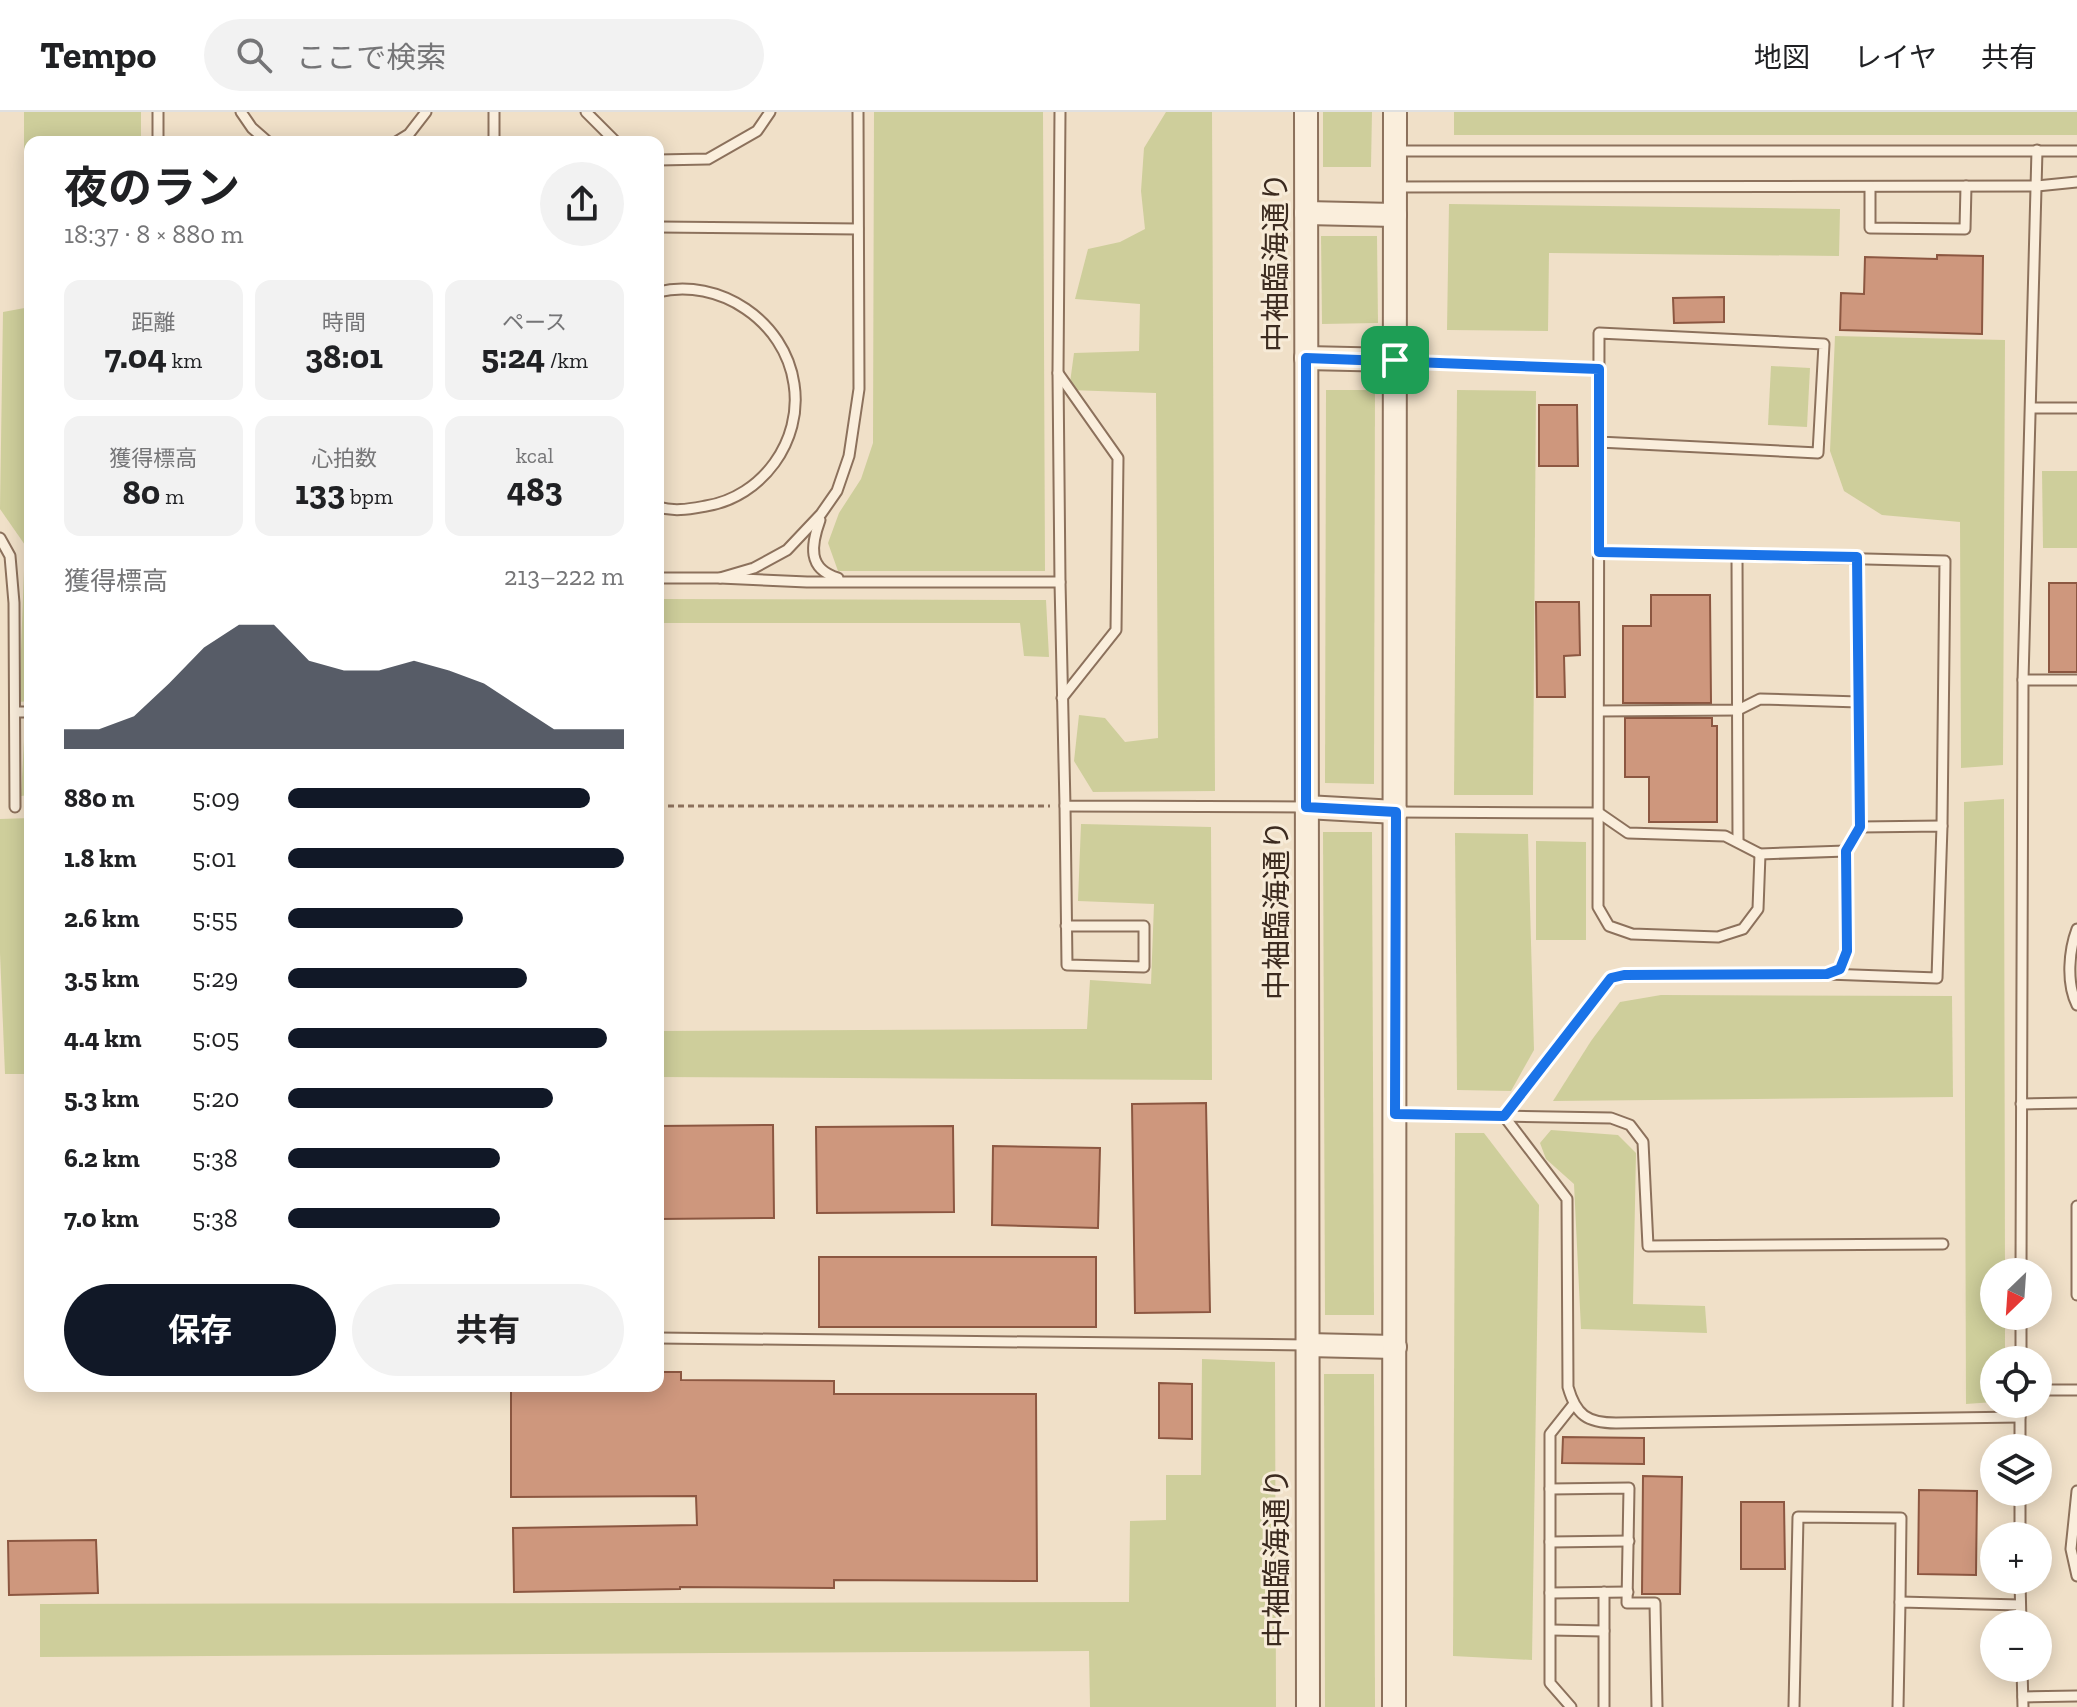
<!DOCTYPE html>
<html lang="ja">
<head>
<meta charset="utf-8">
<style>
	body { margin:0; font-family:"Zilla Slab","Noto Sans JP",serif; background:#f2f2f2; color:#202124; height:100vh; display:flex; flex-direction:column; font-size:30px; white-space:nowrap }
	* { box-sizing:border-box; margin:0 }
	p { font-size:26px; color:#757577 }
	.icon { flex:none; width:44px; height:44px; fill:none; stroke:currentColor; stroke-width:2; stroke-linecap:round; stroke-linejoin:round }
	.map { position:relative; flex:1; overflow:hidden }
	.drawer { position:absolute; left:24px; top:24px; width:640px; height:1256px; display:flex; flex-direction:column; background:#fff; border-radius:16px; box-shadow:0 4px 20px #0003 }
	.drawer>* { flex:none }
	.needle { width:52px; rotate:205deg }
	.fabs { position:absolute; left:1980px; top:1146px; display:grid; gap:16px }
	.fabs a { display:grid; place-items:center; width:72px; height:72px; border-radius:50%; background:#fff; box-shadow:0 4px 20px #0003; font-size:40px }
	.pin { position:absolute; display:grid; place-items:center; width:68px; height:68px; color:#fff; margin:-34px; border-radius:16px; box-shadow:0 4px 12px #0006 }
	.round { display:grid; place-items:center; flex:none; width:84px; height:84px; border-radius:42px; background:#f2f2f2 }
	.summary { display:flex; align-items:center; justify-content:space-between; height:136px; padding:0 40px }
	h1 { font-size:44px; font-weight:700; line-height:60px }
	.stats { display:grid; grid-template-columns:repeat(3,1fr); gap:12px; height:136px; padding:8px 40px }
	.stats div { display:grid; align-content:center; border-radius:16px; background:#f2f2f2; text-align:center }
	.stats b { font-size:34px; font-weight:700 }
	.stats small { font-size:22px; font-weight:400 }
	.stats p { font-size:22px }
	.chart { height:224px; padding:16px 40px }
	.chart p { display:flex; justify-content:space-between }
	.chart svg { width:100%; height:144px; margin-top:8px; fill:#111827; opacity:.7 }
	.button { display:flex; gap:16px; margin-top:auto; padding:16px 40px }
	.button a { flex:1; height:92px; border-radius:48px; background:#111827; color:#fff; font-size:32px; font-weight:700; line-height:92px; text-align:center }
	.button a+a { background:#f2f2f2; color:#202124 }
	ul { padding:0 40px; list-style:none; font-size:26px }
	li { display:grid; grid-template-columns:128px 96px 1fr; align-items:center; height:60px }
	li i { height:20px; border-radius:10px; background:#111827 }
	header { display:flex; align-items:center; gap:48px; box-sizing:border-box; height:112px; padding:0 40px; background:#fff; border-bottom:2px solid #e0e0e0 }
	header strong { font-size:38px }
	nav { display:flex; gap:44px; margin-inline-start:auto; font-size:28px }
	.search { width:560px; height:72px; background:#f2f2f2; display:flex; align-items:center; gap:20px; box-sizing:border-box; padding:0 28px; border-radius:44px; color:#757577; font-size:30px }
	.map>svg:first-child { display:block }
	.green { fill:#cece9b }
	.building { fill:#ce977d; stroke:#8c5741; stroke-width:2 }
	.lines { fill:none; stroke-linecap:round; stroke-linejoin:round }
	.service-casing { stroke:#8c715c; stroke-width:13 }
	.tertiary-casing { stroke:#8c715c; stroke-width:26 }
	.path { stroke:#8c715c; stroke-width:3; stroke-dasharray:6 4; stroke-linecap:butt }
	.service { stroke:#faeedc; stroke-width:9 }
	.tertiary { stroke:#faeedc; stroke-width:22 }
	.route-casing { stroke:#fff; stroke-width:16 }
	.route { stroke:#1a73e8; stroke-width:10 }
	.labels { text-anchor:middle; stroke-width:6; stroke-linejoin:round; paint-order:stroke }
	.street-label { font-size:30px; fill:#3c2b20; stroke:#f7ebd8 }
</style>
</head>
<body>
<header>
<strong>Tempo</strong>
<div class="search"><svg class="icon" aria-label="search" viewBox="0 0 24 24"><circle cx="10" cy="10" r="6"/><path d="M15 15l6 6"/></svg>ここで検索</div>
<nav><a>地図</a><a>レイヤ</a><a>共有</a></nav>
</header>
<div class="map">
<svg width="2077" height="1595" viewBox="0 0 2077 1595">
	<rect width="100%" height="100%" fill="#f0e0c8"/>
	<!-- green -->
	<g class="green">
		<polygon points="24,0 141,0 141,30 30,30 30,59 24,37"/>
		<polygon points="874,0 1043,0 1045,459 838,459 828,431 839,401 861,367 873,331"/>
		<polygon points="1166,0 1212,0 1215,679 1093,680 1074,649 1079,603 1105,606 1125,630 1158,626 1156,281 1069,278 1074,241 1139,239 1140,192 1075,187 1088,137 1120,130 1145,117 1141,79 1144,36"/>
		<polygon points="1323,0 1372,0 1371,55 1323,55"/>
		<rect x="1454" y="0" width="623" height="23"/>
		<polygon points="1449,92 1840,97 1839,144 1549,141 1548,219 1447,218"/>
		<polygon points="1321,124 1377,124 1378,211 1322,212"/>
		<polygon points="30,195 30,589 19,590 25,433 0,397 3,200"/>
		<polygon points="1835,224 2005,228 2003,653 1961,656 1960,410 1882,403 1844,379 1830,339"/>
		<polygon points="1771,254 1810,256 1807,315 1768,313"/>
		<polygon points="1326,278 1375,278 1374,672 1325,671"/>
		<polygon points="1457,278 1536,279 1533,683 1454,683"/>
		<polygon points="2042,359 2077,359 2077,436 2043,436"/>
		<polygon points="658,487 1046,488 1049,545 1024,544 1020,511 658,511"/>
		<polygon points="25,610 30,610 30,683 21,684"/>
		<polygon points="2004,687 2005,1160 1994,1160 1994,1204 2005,1204 2005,1248 1994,1248 1994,1290 1966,1292 1964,690"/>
		<polygon points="30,706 30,962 5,962 0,841 0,707"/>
		<polygon points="1081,712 1211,715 1212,968 658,965 658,919 1087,917 1090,868 1151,872 1154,792 1078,789"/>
		<polygon points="1323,720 1372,720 1374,1203 1325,1203"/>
		<polygon points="1455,721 1528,722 1534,938 1511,979 1457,978"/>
		<polygon points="1536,729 1586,730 1586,828 1536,828"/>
		<polygon points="1661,883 1952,884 1953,985 1553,989 1591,929 1620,890"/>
		<polygon points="1551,1018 1618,1023 1636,1041 1633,1192 1705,1194 1707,1221 1581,1217 1574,1072 1546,1047 1540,1031"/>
		<polygon points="1455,1021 1484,1021 1539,1093 1532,1548 1453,1544"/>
		<polygon points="1202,1247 1275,1250 1276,1595 1090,1595 1089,1539 40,1545 40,1492 1129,1490 1130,1409 1166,1408 1166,1363 1201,1363"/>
		<polygon points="1324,1262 1374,1262 1375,1595 1325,1595"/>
	</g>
	<!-- building -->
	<g class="building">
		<polygon points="1937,143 1983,144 1982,222 1840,218 1841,181 1864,182 1865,145 1937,147"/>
		<polygon points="1724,185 1724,210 1674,211 1673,186"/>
		<polygon points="1539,293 1577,293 1578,354 1539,354"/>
		<rect x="2049" y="471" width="28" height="89"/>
		<polygon points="1651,483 1710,483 1711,591 1623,591 1623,514 1651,514"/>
		<polygon points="1536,490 1579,490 1580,543 1564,544 1565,585 1537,585"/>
		<polygon points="1625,606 1712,606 1712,614 1717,614 1717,710 1649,710 1649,665 1625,665"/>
		<polygon points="1206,991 1210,1200 1135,1201 1132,992"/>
		<polygon points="773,1013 774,1106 658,1107 658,1014"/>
		<polygon points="953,1014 954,1100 817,1101 816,1015"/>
		<polygon points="993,1034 1100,1036 1098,1116 992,1113"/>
		<rect x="819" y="1145" width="277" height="70"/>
		<polygon points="658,1260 681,1260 681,1268 834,1269 834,1282 1036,1282 1037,1469 834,1468 834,1476 680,1475 680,1477 514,1480 513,1416 697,1413 696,1384 511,1385 511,1274 658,1274"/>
		<polygon points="1159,1271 1192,1272 1192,1327 1159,1326"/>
		<polygon points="1563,1325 1644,1326 1644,1352 1562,1351"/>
		<polygon points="1643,1364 1682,1365 1680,1482 1642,1482"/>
		<polygon points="1919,1378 1977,1379 1976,1463 1918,1462"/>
		<polygon points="1741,1390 1784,1390 1785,1457 1741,1457"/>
		<polygon points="96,1428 98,1481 9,1483 8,1429"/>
	</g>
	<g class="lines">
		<!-- service casing -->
		<g class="service-casing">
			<g id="service">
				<polyline points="241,0 252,16 268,30"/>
				<polyline points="494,0 494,30"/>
				<polyline points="586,0 616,30"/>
				<polyline points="158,30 158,0"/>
				<polyline points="396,30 409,22 426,0"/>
				<polyline points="1395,39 2077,39"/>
				<polyline points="658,48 708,47 757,19 770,0"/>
				<polyline points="1397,75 2037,74 2077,70"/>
				<polyline points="1870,75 1870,116 1965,117 1966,74"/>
				<polyline points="658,115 858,117"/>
				<path d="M 658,180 C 719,165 785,209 794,272 C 803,329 762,385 706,394 C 689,397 675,400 658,395"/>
				<polyline points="1395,248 1599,257"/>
				<polyline points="1058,261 1118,346 1116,518 1062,586"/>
				<polyline points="2031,296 2077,296"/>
				<polyline points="1599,330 1818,341 1824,232 1599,221 1598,795 1609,814 1632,822 1718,825 1743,817 1758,797 1760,742"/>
				<path d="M 820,408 C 811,433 807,457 838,466"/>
				<polyline points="0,426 10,444 14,491 15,695"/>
				<polyline points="1599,440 1945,449 1942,714"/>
				<polyline points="1737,443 1738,730"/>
				<polyline points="1857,445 1860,715"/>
				<polyline points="658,466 720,466 754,456 787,438 821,402 837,379 849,344 859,277 858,0"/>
				<polyline points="720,466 807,470 1060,470 1058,261 1060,0"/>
				<polyline points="1060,470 1065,694 1305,695"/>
				<polyline points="2023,568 2077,568"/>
				<polyline points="1599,599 1738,598 1760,587 1859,590"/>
				<polyline points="15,600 30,600"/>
				<polyline points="1065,694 1067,853 1144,855 1144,814 1066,814"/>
				<polyline points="1396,700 1599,701 1628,721 1725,724 1760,742 1846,739"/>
				<path d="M 2077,817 C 2069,838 2066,871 2077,893"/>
				<path d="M 1827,862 L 1840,857 L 1847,839 L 1846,739 L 1860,715 L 1942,714 L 1937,866 L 1827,862 L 1624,863 L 1611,866 L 1504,1004 L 1567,1087 L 1568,1275 C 1576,1303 1587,1311 1616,1311 L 2020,1305 L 2020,1292"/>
				<polyline points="2021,992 2077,991"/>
				<polyline points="1395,1002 1611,1006 1630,1013 1643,1030 1648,1134 1943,1132"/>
				<polyline points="2077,1094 2077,1183"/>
				<polyline points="2021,1160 2023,568 2037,38"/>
				<polyline points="658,1226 1307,1233"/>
				<polyline points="2021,1248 2021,1204"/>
				<polyline points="2038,1278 2077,1278"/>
				<polyline points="2020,1336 2020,1305"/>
				<polyline points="1550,1377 1629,1376 1627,1491 1655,1491 1657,1595"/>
				<polyline points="2077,1379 2071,1437 2077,1464"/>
				<polyline points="2020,1424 2020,1380"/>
				<polyline points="1550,1430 1629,1429"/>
				<polyline points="2020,1468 2021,1512"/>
				<polyline points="1550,1481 1628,1480"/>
				<polyline points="1551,1518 1604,1519"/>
				<polyline points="2022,1556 2023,1595"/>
				<polyline points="2023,1585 2077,1584"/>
				<polyline points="1571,1595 1550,1571 1550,1322 1573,1293"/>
				<polyline points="1604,1595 1604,1480"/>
				<polyline points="1794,1595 1798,1405 1901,1406 1900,1490"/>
				<polyline points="1898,1595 1900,1490 2020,1493"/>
			</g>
		</g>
		<!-- tertiary casing -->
		<g class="tertiary-casing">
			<g id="tertiary">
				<polyline points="1306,0 1308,1595"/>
				<polyline points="1306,101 1395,103"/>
				<polyline points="1306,246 1395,248"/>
				<polyline points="1306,695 1396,700"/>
				<polyline points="1307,1233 1395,1235"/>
				<polyline points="1394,1595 1395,0"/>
			</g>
		</g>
		<!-- path -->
		<polyline class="path" points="658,694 1050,694"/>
		<!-- service -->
		<use href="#service" class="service"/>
		<!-- tertiary -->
		<use href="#tertiary" class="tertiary"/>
	</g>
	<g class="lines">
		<!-- route casing -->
		<g class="route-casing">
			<polygon id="route" points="1306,246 1599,257 1599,440 1857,445 1860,715 1846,739 1847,839 1840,857 1827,862 1624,863 1611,866 1504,1004 1395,1002 1396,700 1306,695"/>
		</g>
		<!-- route -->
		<use href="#route" class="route"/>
	</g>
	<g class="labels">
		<!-- street labels -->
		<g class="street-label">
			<text transform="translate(1276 150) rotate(-90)" y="10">中袖臨海通り</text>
			<text transform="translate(1277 798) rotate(-90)" y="10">中袖臨海通り</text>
			<text transform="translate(1277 1446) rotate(-90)" y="10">中袖臨海通り</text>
		</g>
	</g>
</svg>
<div class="fabs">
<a><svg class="needle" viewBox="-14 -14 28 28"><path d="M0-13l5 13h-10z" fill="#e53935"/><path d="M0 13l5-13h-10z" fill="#757577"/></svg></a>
<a><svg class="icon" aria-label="locate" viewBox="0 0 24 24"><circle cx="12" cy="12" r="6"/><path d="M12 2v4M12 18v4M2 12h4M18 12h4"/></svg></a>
<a><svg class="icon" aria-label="layers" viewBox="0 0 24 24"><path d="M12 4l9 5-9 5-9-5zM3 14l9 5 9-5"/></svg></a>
<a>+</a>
<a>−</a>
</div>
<div class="pin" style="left:1395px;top:248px;background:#1e9e55"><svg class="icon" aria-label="arrive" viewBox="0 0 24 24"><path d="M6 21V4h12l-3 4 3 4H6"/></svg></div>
<section class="drawer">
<div class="summary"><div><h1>夜のラン</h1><p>18:37 · 8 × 880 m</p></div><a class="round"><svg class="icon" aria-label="share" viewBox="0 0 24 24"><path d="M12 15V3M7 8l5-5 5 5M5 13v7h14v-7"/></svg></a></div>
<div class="stats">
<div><p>距離</p><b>7.04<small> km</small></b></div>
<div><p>時間</p><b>38:01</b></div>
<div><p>ペース</p><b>5:24<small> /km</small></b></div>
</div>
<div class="stats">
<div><p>獲得標高</p><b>80<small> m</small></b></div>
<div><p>心拍数</p><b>133<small> bpm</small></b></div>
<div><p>kcal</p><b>483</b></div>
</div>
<div class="chart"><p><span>獲得標高</span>213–222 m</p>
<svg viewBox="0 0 160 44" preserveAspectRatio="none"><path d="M0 44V38L10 38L20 34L30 24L40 13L50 6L60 6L70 17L80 20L90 20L100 17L110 20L120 24L130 31L140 38L150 38L160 38V44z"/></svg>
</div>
<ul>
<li><b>880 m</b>5:09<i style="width:90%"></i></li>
<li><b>1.8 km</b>5:01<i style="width:100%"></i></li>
<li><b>2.6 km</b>5:55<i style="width:52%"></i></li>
<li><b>3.5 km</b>5:29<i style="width:71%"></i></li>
<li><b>4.4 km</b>5:05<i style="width:95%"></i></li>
<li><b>5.3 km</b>5:20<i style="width:79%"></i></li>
<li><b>6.2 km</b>5:38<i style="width:63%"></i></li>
<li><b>7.0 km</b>5:38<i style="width:63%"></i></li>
</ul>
<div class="button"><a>保存</a><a>共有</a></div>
</section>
</div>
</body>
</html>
